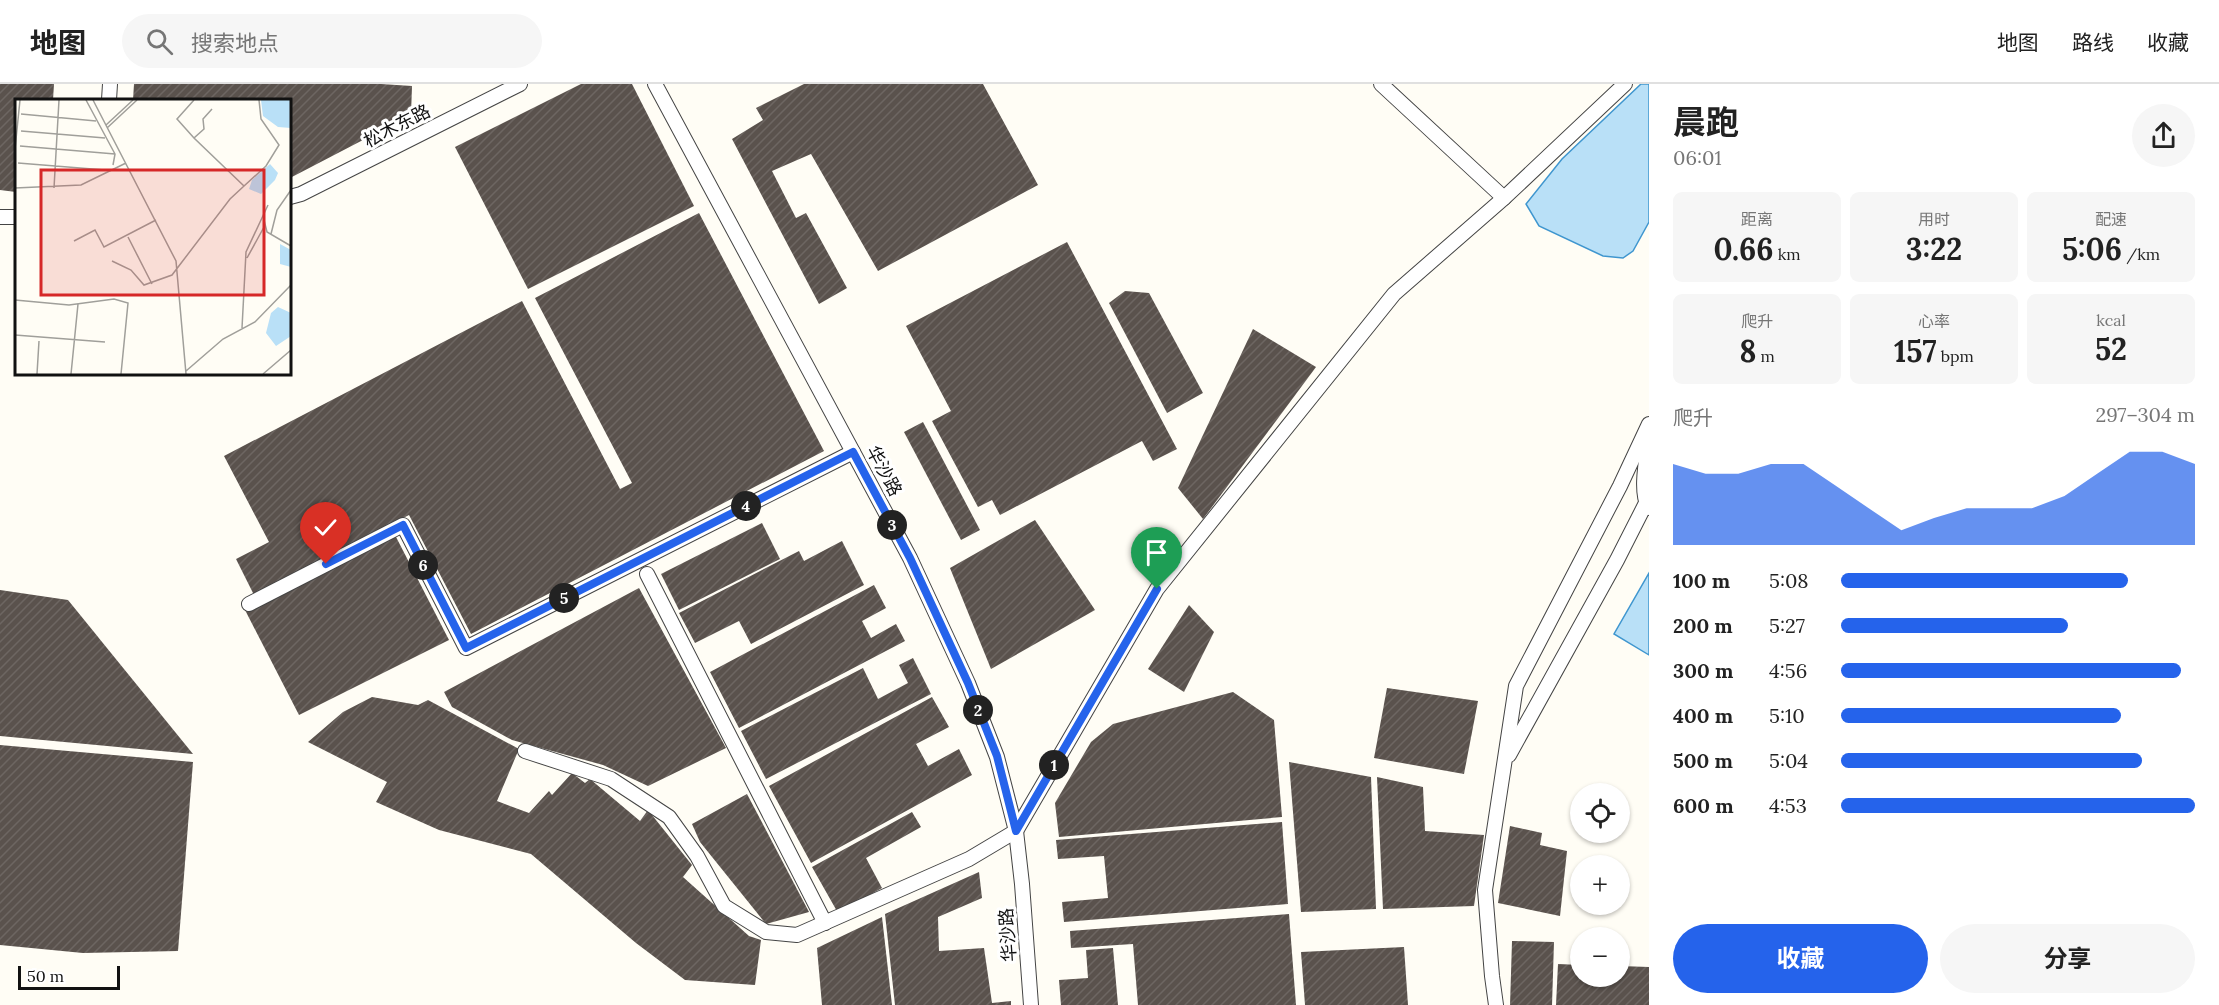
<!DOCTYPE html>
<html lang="zh">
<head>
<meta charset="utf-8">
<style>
	body { margin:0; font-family:Lora,"Noto Sans SC",serif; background:#f6f6f6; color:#222; height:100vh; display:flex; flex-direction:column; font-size:22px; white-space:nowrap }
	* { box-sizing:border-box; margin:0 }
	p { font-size:20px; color:#767676 }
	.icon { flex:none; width:33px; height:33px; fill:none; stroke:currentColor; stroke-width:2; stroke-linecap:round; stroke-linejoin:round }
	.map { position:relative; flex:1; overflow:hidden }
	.panel { display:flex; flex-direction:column; background:#fff; width:570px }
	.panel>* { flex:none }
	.fabs { position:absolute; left:1570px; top:699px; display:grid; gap:12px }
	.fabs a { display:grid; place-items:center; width:60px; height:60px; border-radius:50%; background:#fff; box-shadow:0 2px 4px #0004; font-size:30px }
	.scale { position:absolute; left:18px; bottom:15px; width:102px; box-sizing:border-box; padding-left:6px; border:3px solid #111; border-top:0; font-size:16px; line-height:21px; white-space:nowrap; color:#111; -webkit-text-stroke:4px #fff; paint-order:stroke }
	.pin { position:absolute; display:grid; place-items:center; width:51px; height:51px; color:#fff; margin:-62px -26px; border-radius:50% 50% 50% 0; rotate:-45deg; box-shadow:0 0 6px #0007 }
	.pin .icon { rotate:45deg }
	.km { position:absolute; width:30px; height:30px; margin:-15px; border-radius:50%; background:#222; color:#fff; font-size:16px; line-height:30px; text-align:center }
	.round { display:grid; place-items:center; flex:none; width:63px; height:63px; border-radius:32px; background:#f6f6f6 }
	.summary { display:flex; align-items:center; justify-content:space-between; height:102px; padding:0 24px }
	h1 { font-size:33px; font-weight:700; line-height:45px }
	.metrics { display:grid; grid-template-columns:repeat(3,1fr); gap:9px; height:102px; padding:6px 24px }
	.metrics div { display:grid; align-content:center; border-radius:9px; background:#f6f6f6; text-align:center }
	.metrics b { font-size:30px; font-weight:700 }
	.metrics small { font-size:16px; font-weight:400 }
	.metrics p { font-size:16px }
	.chart { height:168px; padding:12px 24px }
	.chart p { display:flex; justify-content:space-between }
	.chart svg { width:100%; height:108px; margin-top:6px; fill:#2563eb; opacity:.7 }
	.action { display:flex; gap:12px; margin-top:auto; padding:12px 24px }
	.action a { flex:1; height:69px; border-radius:36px; background:#2563eb; color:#fff; font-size:24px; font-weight:700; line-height:69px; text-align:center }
	.action a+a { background:#f6f6f6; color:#222 }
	ul { padding:0 24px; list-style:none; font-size:20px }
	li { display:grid; grid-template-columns:96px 72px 1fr; align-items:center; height:45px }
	li i { height:15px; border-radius:8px; background:#2563eb }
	header { display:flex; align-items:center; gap:36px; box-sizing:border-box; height:84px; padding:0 30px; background:#fff; border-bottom:2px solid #e0e0e0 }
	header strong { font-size:28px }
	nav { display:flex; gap:33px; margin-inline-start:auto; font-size:21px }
	.search { width:420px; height:54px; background:#f6f6f6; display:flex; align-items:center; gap:15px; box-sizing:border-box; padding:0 21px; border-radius:33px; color:#767676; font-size:22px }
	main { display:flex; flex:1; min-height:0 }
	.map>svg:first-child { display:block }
	.water { fill:#b9e0f7; stroke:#3f96cf; stroke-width:1.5 }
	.building { fill:url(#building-hatch) }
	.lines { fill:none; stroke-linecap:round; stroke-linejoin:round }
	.minor-casing { stroke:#444; stroke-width:16 }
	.minor { stroke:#fff; stroke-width:14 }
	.route-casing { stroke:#fff; stroke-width:12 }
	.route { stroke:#2563eb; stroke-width:8 }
	.labels { text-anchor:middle; stroke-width:6; stroke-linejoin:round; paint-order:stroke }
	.street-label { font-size:18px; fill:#111; stroke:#fff }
	.inset-road { fill:none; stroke:#a09f9a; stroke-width:1.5 }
	.view { fill:#d62828; fill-opacity:0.15; stroke:#d62828; stroke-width:3 }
	.inset-edge { fill:none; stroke:#111; stroke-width:3 }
</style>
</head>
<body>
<header>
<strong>地图</strong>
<div class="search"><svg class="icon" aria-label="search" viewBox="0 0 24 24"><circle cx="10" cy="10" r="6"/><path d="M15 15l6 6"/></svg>搜索地点</div>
<nav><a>地图</a><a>路线</a><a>收藏</a></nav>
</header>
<main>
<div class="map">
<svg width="1649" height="921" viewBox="0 0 1649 921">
	<defs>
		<pattern id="building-hatch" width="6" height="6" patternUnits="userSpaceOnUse" patternTransform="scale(1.5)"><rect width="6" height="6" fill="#5a524d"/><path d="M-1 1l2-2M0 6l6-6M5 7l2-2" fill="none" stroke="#6d6662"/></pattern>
	</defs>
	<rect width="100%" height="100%" fill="#fffdf5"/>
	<!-- water -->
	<g class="water">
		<polygon points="1641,0 1649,0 1649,138 1633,167 1623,174 1603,172 1539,142 1526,120 1562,75"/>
		<polygon points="1649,489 1649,571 1614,550"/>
	</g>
	<!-- building -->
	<g class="building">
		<polygon points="0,0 54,0 53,16 16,16 16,108 0,106"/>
		<polygon points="134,0 381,0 412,2 411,31 290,94 290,16 133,16"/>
		<polygon points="581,0 632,0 694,122 528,205 455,63"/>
		<polygon points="804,0 983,0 1038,101 878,187 811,70 772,87 796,134 806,129 847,204 819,220 732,55 763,36 756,24"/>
		<polygon points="699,129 824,367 471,550 409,431 254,511 236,475 269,458 224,372 522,217 620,405 632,399 535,214"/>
		<polygon points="1067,158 1177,365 1153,377 1142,357 1000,431 992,416 978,423 932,337 951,327 906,242"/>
		<polygon points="1125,207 1149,209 1203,309 1167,329 1109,219"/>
		<polygon points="1253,245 1316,283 1203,435 1178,404"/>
		<polygon points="923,338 980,446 961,456 904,348"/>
		<polygon points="1035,436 1095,526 991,585 950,484"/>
		<polygon points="762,439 780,475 679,526 661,490"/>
		<polygon points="395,451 449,556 299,631 245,526"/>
		<polygon points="842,457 864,501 751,560 739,537 695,559 679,529 799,467 804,477"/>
		<polygon points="874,501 886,524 862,537 871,554 896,540 905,557 739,644 710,588"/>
		<polygon points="639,504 726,664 648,702 603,681 512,656 452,623 444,608"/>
		<polygon points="0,506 68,516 193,670 0,652"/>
		<polygon points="1189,521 1214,548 1184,608 1148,585"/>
		<polygon points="913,574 931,610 766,695 741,647 863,584 878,615 908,599 899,581"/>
		<polygon points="1387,604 1478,617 1464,690 1374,674"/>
		<polygon points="1233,608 1274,636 1282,733 1059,753 1055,719 1091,658 1113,640"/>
		<polygon points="372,613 418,621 428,616 519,665 497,717 529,729 549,707 552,711 572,689 585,699 590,695 640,737 648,726 692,781 683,793 749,852 761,856 755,901 685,896 636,859 531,770 439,746 376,718 387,698 308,658 343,628"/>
		<polygon points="932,613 949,643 916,660 928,682 959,665 972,691 811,779 769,702"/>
		<polygon points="0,661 193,678 178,867 83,869 0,861"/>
		<polygon points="1289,678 1371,693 1376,825 1301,828"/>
		<polygon points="1377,693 1423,703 1425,747 1484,751 1474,822 1383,825"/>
		<polygon points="747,710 809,828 766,840 700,758 692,740"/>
		<polygon points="912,728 921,743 866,774 882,804 838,829 812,783"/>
		<polygon points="1282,738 1288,820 1064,838 1062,818 1108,814 1104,772 1058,775 1056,756"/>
		<polygon points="1510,742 1542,749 1540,761 1567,767 1560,832 1498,819"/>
		<polygon points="979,788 982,814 938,833 939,867 984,864 992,919 1011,917 1011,921 895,921 885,830"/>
		<polygon points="1289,830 1296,921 1138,921 1133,860 1071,864 1070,847"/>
		<polygon points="882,833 892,921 822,921 817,864"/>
		<polygon points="1512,857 1554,858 1552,921 1510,921"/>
		<polygon points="1404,863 1408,921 1305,921 1301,868"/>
		<polygon points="1113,864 1118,921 1061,921 1059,896 1088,894 1086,866"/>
		<polygon points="1558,880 1581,881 1581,892 1620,892 1620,882 1649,883 1649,921 1556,921"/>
	</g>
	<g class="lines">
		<!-- minor casing -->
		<g class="minor-casing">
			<g id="minor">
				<polyline points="655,0 910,474 968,599 997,673 1016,747 1022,800 1031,921"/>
				<polyline points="1381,0 1504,114 1625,0"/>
				<polyline points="109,16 110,0"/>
				<polyline points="290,113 301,110 520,0"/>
				<polyline points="0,133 16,133"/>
				<path d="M 1649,354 C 1647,372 1639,409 1649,424"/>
				<polyline points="647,490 825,839"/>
				<polyline points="249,520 403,441 466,564 853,368"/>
				<polyline points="525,667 611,695 669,733 697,772 724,822 766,848 797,851 969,775 1016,747 1157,505 1394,210 1504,114"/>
				<polyline points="1509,671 1617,476 1646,419"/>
				<polyline points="1496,921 1492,892 1485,806 1516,602 1620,402 1649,340"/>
			</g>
		</g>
		<!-- minor -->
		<use href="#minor" class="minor"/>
	</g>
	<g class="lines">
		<!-- route casing -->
		<g class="route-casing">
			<polyline id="route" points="326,480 403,441 466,564 853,368 910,474 968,599 997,672 1016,747 1157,505"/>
		</g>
		<!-- route -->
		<use href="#route" class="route"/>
	</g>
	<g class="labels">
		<!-- street labels -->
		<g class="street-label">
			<text transform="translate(397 42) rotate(-27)" y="6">松木东路</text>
			<text transform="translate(884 387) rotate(62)" y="6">华沙路</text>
			<text transform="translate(1008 851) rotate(-94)" y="6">华沙路</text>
		</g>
	</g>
	<!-- overview -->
	<g transform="translate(15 15)">
		<rect width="276" height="276" fill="#fffdf5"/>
		<path d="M 246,1 L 276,1 L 276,29 L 263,28 L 248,17 ZM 255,65 L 263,74 L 260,81 L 246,95 L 234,90 L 237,81 ZM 265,145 L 276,151 L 276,168 L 265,165 ZM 263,208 L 276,214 L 276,237 L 261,247 L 251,234 L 256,214 Z" fill="#b9e0f7"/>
		<path class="inset-road" d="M 71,1 L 100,55 L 98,66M 78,1 L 161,162 L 171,275M 197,10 L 188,20 L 189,30 L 179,39 L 229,87 L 251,67 L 264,46 L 246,20 L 244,1M 6,15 L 81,22M 91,26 L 118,1M 92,29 L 122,1M 6,32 L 90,39M 179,39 L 162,20 L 179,1M 5,47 L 100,55M 0,50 L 5,1M 3,64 L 90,71M 0,89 L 66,86 L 111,64M 39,89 L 44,1M 249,121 L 252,133 L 276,147M 256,135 L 262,111 L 276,91M 113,138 L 137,185M 59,142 L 80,131 L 89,148 L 141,121M 232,159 L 249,128M 97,162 L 116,171 L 129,186 L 157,176 L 215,100 L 229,87M 0,201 L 54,206 L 99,200 L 113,204 L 106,275M 227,229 L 231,153 L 253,106M 0,236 L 90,243M 171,272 L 208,240 L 240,223 L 276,186M 22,275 L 24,242M 56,275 L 63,205M 248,275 L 276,251"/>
		<path class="view" d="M 26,71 L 249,71 L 249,196 L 26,196 Z"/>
		<rect width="276" height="276" class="inset-edge"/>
	</g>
</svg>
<div class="fabs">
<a><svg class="icon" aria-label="locate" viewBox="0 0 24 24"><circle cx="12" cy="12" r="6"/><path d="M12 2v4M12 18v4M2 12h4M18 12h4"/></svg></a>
<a>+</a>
<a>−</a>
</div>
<div class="scale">50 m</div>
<div class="pin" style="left:1157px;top:505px;background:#1e9e55"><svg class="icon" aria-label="arrive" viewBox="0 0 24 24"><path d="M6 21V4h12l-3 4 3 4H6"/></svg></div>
<div class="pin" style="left:326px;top:480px;background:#d93025"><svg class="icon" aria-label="check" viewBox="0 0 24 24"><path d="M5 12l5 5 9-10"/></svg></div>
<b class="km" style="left:1054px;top:681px">1</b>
<b class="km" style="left:978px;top:626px">2</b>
<b class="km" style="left:892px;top:441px">3</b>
<b class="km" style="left:746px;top:422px">4</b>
<b class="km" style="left:564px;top:514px">5</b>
<b class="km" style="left:423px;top:481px">6</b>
</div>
<section class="panel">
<div class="summary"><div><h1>晨跑</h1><p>06:01</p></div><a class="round"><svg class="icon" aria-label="share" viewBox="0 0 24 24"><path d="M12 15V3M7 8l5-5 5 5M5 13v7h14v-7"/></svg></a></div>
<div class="metrics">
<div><p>距离</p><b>0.66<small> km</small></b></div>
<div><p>用时</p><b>3:22</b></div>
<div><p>配速</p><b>5:06<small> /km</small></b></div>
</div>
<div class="metrics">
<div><p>爬升</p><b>8<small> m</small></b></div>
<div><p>心率</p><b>157<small> bpm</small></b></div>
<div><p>kcal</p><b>52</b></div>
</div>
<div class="chart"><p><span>爬升</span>297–304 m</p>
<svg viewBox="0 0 160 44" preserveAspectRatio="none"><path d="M0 44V11L10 15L20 15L30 11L40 11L50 20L60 29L70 38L80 33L90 29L100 29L110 29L120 24L130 15L140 6L150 6L160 11V44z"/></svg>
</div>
<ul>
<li><b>100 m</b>5:08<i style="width:81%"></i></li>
<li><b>200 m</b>5:27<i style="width:64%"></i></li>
<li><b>300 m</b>4:56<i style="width:96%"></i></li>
<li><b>400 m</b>5:10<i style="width:79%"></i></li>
<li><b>500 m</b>5:04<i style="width:85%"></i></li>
<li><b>600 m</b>4:53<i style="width:100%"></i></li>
</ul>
<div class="action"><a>收藏</a><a>分享</a></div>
</section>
</main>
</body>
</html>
